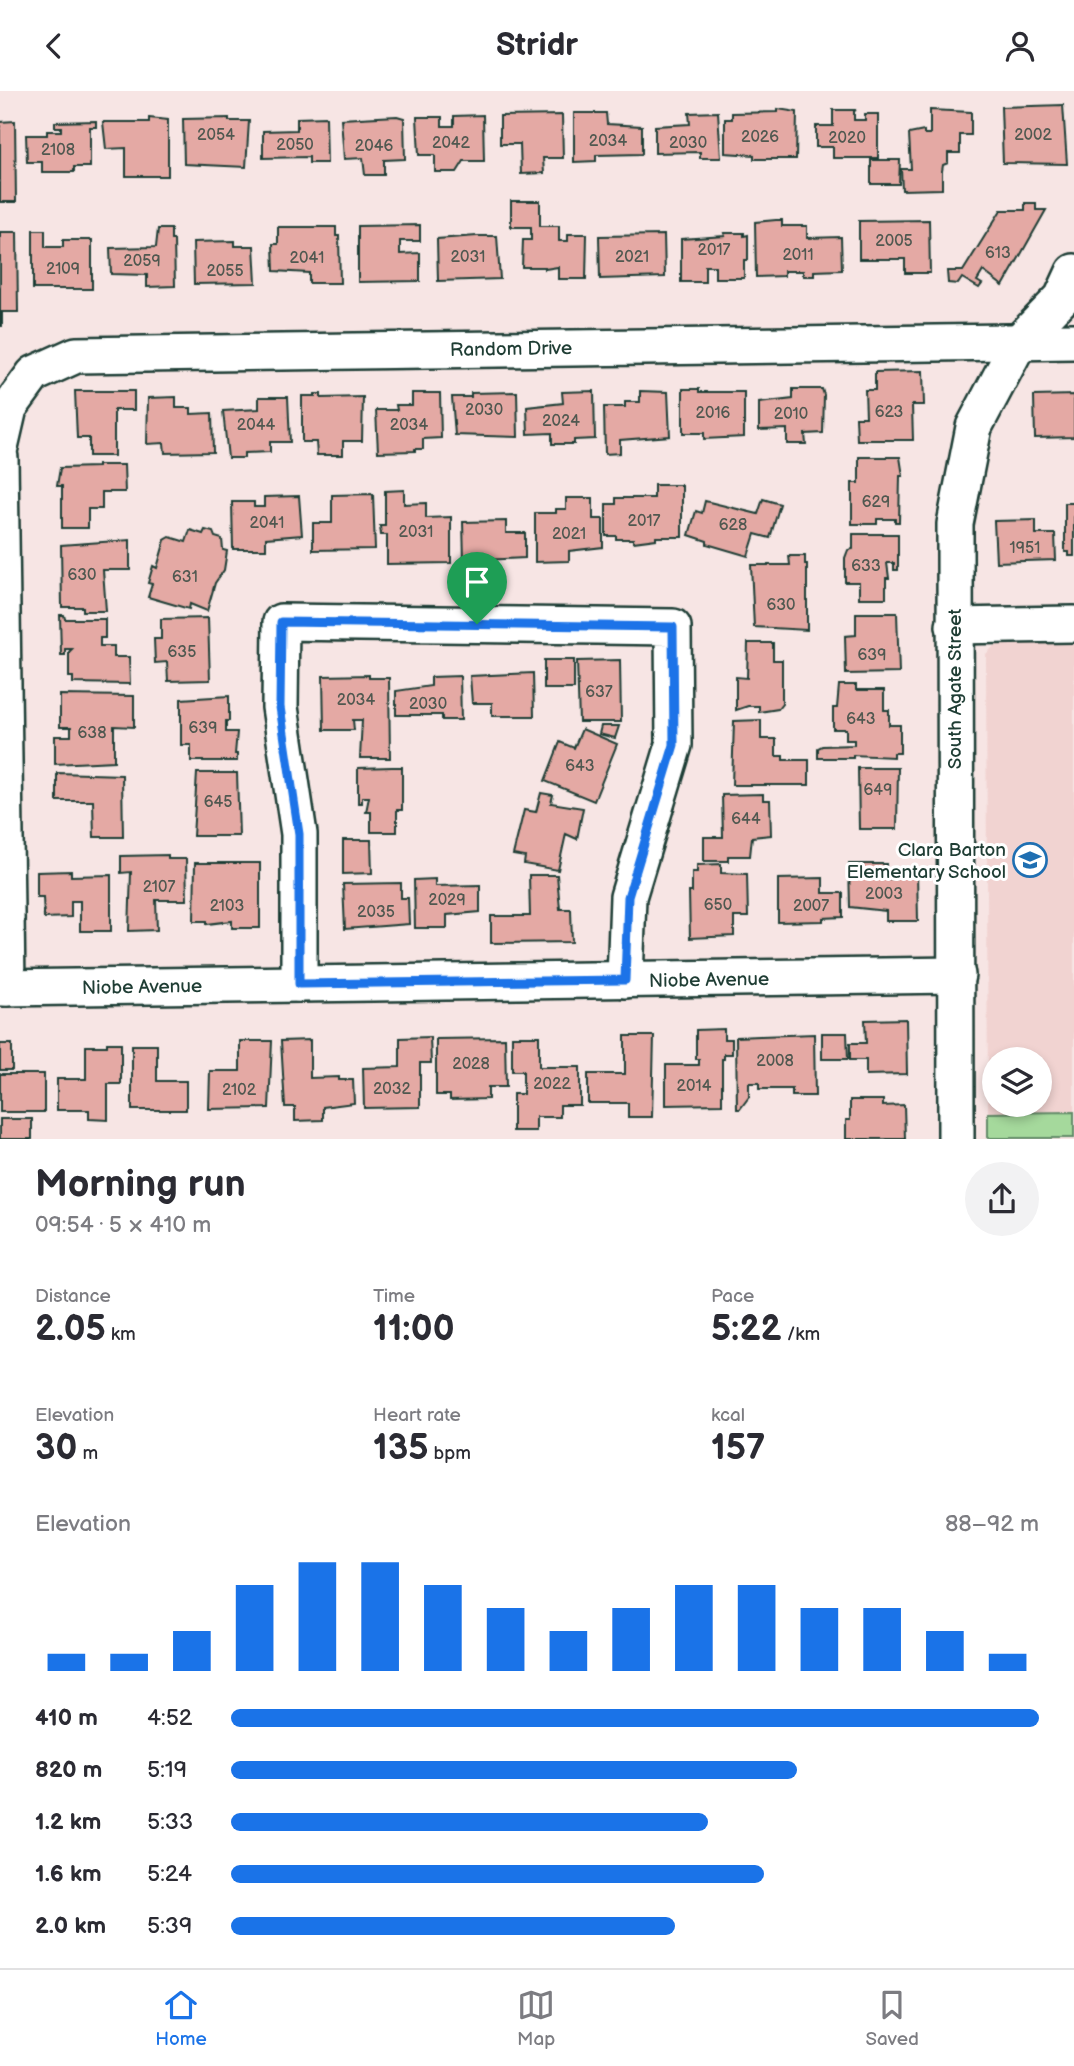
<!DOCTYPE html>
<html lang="en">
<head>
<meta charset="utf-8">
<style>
	body { margin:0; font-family:"Balsamiq Sans",sans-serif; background:#f2f2f3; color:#2b2b33; height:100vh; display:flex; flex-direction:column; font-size:26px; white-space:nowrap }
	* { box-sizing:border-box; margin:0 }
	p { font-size:23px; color:#7c7c81 }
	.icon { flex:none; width:38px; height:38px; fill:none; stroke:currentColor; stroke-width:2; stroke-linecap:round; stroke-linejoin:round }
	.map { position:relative; height:1048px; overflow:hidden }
	.panel { display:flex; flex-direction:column; background:#fff; flex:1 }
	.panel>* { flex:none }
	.fabs { position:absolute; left:982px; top:956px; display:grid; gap:14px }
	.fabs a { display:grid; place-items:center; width:70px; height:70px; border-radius:50%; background:#fff; box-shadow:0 4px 10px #0003; font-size:35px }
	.pin { position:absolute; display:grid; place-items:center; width:60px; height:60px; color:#fff; margin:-72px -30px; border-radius:50% 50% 50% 0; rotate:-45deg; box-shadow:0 0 7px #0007 }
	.pin .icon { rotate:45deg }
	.round { display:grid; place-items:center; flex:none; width:74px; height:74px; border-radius:37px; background:#f2f2f3 }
	.head { display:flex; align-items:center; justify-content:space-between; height:119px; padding:0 35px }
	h1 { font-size:38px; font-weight:700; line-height:52px }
	.metrics { display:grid; grid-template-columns:repeat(3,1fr); gap:10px; height:119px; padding:7px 35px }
	.metrics div { display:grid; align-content:center }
	.metrics b { font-size:35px; font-weight:700 }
	.metrics small { font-size:19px; font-weight:400 }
	.metrics p { font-size:19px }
	.chart { height:196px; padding:14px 35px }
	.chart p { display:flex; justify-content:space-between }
	.chart svg { width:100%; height:126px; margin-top:7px; stroke:#1a73e8; stroke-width:6 }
	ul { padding:0 35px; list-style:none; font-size:23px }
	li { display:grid; grid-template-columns:112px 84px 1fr; align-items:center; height:52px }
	li i { height:18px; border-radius:9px; background:#1a73e8 }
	header { display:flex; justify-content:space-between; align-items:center; height:91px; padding:0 35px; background:#fff; font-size:32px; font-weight:700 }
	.menu { display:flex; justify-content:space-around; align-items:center; height:98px; border-top:2px solid #e1e1e2; background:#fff; font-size:19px; color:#7c7c81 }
	.menu a { display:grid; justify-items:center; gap:4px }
	.menu .active { color:#1a73e8 }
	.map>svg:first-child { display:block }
	.built { fill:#f1d3d1; fill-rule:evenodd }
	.green { fill:#a5d99c; stroke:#628b68; stroke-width:2 }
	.building { fill:#e4a9a4; stroke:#1f3d34; stroke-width:2 }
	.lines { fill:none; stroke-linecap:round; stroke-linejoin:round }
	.minor-casing { stroke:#1f3d34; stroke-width:40 }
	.minor { stroke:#fff; stroke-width:35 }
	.route-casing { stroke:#fff; stroke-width:14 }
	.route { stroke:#1a73e8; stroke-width:9 }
	.labels { text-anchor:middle; stroke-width:6; stroke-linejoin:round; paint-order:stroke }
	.number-label { font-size:16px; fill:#505850 }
	.street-label { font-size:19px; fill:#1f3d34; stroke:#fff }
	.poi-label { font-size:19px; fill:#1f3d34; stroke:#fff; text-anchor:end }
</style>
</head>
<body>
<header><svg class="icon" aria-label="back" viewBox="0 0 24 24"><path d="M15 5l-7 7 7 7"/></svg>Stridr<svg class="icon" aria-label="person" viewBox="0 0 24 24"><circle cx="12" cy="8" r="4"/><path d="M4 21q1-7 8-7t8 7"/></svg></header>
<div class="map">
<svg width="1074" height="1048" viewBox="0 0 1074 1048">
	<rect width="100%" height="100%" fill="#f7e5e4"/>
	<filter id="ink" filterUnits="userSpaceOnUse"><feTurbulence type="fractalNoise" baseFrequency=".0143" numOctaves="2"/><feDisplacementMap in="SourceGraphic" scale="14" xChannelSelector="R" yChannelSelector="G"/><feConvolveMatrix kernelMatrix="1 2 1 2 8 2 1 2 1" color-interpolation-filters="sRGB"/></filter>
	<g filter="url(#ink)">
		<!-- built -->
		<path class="built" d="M 1074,552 L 1074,1021 L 988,1022 L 986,563 L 994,555 L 1002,553 ZM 994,968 L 1040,968 L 1040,1013 L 994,1013 Z"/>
		<!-- green -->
		<polygon class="green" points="1074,1021 1074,1047 988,1047 988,1022"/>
		<!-- building -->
		<g class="building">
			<polygon points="1063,14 1067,73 1003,72 1001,16"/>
			<polygon points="778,18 797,21 796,68 754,68 754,64 725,62 725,28 732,28 732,22 778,21"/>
			<polygon points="833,19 856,19 854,20 854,29 865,29 865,23 878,23 878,67 833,67 833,56 816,56 816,35 833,35"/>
			<polygon points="930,19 971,21 971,44 960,44 960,62 948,62 948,72 943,74 942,80 942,98 902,99 901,78 911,78 909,43 924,40 924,43 930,43"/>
			<polygon points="718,21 721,67 700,67 700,61 655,62 655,35 690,33 689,22"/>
			<polygon points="574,22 606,22 607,33 642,35 642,63 596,64 596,70 574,71"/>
			<polygon points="483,24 484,70 464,70 457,81 435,81 435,64 419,64 417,26 442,26 442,35 454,35 454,25"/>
			<polygon points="562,24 563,67 543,67 544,82 521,83 520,53 500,53 500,25"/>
			<polygon points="397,25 404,27 405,68 384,69 384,84 365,84 363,67 344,68 341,28"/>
			<polygon points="326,26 327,72 309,72 309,66 263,67 263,40 297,39 297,27"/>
			<polygon points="149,27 168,29 168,85 126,85 126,57 106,58 103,31 149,31"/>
			<polygon points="229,27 229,30 249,30 246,76 184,73 183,28"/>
			<polygon points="15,30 16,111 0,111 0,31"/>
			<polygon points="96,30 96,36 90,36 90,76 74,76 74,81 42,81 42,71 27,71 26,44 47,44 47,40 61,40 61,36 55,36 55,31"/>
			<polygon points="871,69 900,69 899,93 871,93"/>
			<polygon points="511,110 540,110 540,135 559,135 559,150 568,150 568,143 587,143 586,188 558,188 558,176 545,178 545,176 522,176 523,149 531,149 531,136 511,136"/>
			<polygon points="1025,112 1036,112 1036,119 1046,119 1003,195 983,180 977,190 982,193 979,197 962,187 958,193 948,192 947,180 963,180 1001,119 1025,119"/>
			<polygon points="776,129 782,129 782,135 807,135 807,147 841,146 842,179 814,180 814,185 803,185 803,180 784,180 784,185 756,186 755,131"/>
			<polygon points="929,129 930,182 905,182 905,168 859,168 859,130"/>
			<polygon points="420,134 420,150 400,150 400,163 420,162 420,190 358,191 358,135"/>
			<polygon points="278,136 336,136 336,145 339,145 340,192 309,192 309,182 274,180 273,153 278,153"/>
			<polygon points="158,138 171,138 171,149 174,149 175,195 147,196 147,184 111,183 110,157 156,156"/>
			<polygon points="33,139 45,139 45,156 63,156 63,149 92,149 92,198 33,198"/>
			<polygon points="0,141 17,141 18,221 2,221 2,235 0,235"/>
			<polygon points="724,142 744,142 744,145 748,144 748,169 744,169 744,187 715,187 715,175 705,175 705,191 681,191 681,148 725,145"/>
			<polygon points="664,144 665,186 600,188 599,145"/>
			<polygon points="477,145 497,145 500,188 438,190 437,148"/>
			<polygon points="235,150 235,155 254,155 256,192 194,193 193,151"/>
			<polygon points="923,280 924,314 912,314 913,349 857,349 856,326 866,326 865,299 875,299 875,281"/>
			<polygon points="683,298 699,298 699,301 744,301 744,346 704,348 704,342 683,342"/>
			<polygon points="793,298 822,298 824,304 823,342 805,343 806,353 787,353 787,338 759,339 759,312 793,308"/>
			<polygon points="75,300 134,300 134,319 114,319 114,365 89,365 89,347 77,347"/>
			<polygon points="594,300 595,348 574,349 574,353 552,353 552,342 528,343 527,316 563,312 562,301"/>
			<polygon points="640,300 668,301 670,345 620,349 620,362 605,363 604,316 625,316 625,311 640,311"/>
			<polygon points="517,301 518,346 455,344 452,306 471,306 471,302"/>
			<polygon points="412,302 440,302 441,347 423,348 423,358 415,358 415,360 378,361 376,319 397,319 396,314 412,314"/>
			<polygon points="315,303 321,303 321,307 363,306 362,350 343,350 343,364 317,364 316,351 302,351 302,305 315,305"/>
			<polygon points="1074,304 1074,346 1035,347 1034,305"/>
			<polygon points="176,306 176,317 191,317 191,323 212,322 213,361 165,362 164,352 147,353 148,307"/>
			<polygon points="259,306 288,306 290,351 270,351 270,361 244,362 244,367 228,367 223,320 259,318"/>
			<polygon points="859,366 900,366 903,385 900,385 899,431 895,431 895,428 877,428 877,433 852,433 852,392 859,392"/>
			<polygon points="98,374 124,374 125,401 102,401 102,418 88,418 88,437 62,437 62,395 57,395 60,377 98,376"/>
			<polygon points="654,394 682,394 682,446 656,446 656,448 633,451 633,448 616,448 616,445 606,445 606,413 616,413 616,407 654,407"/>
			<polygon points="404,399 404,413 426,412 426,427 451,426 451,472 387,473 387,444 381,444 380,435 385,435 385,400"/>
			<polygon points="373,403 375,458 313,459 313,432 332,432 332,404"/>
			<polygon points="299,405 302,444 266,447 266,458 233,458 232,411 254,411 254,416 264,416 264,406"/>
			<polygon points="566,407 593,407 593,428 603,428 603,456 569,460 569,470 535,471 535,422 556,422 556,418 566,418"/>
			<polygon points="763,408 780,413 770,447 755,443 748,465 707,453 707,450 689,444 696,420 702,422 705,410 758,423"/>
			<polygon points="1065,412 1074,412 1074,465 1069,465 1069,461 1065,461"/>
			<polygon points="1036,429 1036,443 1055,443 1056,469 996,471 994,430"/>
			<polygon points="506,430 506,442 525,442 525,467 464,470 463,431"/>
			<polygon points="190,439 203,443 205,439 213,441 215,446 222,448 223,459 227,460 224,479 215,492 207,520 190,513 189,518 148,506 152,493 148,492 153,475 157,477 165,449 170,446 186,451"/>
			<polygon points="853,443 898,443 898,479 894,479 894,472 887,472 889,487 886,487 886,507 859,507 859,491 845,491 845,467 848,459 853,458"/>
			<polygon points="130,449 130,479 103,479 106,520 83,520 83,516 62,516 61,454"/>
			<polygon points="789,465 805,465 805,473 807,473 807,539 754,536 751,474 790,474"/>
			<polygon points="856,522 897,522 899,582 846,583 845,545 856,544"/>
			<polygon points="60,524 64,524 65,528 105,528 105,547 100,547 100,555 114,555 114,566 129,566 130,593 73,592 73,586 69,586 69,561 72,558 65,558 65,564 61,564"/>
			<polygon points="208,527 210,589 168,590 167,571 155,572 154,548 161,548 161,528"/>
			<polygon points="748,552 773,552 773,569 782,569 782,613 778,618 759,621 759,615 748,615 736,619 736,586 747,587"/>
			<rect x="544" y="569" width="30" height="29"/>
			<polygon points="620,569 621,631 579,631 577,570"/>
			<polygon points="533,582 534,625 492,625 492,612 472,612 470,585"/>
			<polygon points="369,584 369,587 389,587 390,667 360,667 362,629 353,629 354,639 324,639 323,585"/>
			<polygon points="460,585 461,629 442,629 442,624 396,624 396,600 431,595 431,586"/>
			<polygon points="839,594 856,594 856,599 884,599 884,619 889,619 889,634 900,634 900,662 893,662 893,666 853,664 853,667 818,667 818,657 822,655 854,654 854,649 846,649 846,638 833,638 833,617 837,617"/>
			<polygon points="60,604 134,605 134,636 114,635 114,670 55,673 55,645 71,645 71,636 60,636"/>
			<polygon points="229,605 229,630 226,630 226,641 237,641 235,663 237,663 237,670 191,670 191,654 181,654 181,608"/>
			<polygon points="761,629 761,648 776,648 776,665 783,665 783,669 809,669 809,694 732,694 734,630"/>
			<polygon points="601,635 619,635 615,647 599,643"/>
			<polygon points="582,638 617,653 594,710 545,690 560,651 574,657"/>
			<polygon points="392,676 402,676 402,719 397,719 397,741 371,741 371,721 366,721 369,706 362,706 362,712 358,712 358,677"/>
			<polygon points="858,677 898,677 897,738 859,738"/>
			<polygon points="57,682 122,684 123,746 94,746 93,710 57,710"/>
			<polygon points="197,682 237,682 239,745 193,745"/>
			<polygon points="541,702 553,704 551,712 583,717 577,748 566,743 558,779 524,773 525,766 513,764 524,719 536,721"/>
			<polygon points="763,703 763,709 770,709 771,744 752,746 750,765 728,765 728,770 704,770 704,746 723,746 722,704"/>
			<polygon points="343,749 371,749 372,782 343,783"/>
			<polygon points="168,764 168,768 186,768 187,809 156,809 157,839 129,840 131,781 121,782 121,765"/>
			<polygon points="195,772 260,772 260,837 232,837 232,830 207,833 207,830 194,830"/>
			<polygon points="721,773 721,782 747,783 748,826 734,826 734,845 690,847 689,801 692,801 692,781 697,781 697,774"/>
			<polygon points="849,773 886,773 886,788 896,788 896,782 917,781 918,830 886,830 886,820 850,816"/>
			<polygon points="71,780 71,785 111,784 111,840 80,840 80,810 71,810 71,826 44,827 43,806 37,806 37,781"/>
			<polygon points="529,784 557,784 560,818 571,818 572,851 491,852 491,825 530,825"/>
			<polygon points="823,787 823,802 843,802 843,826 823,827 823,830 778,831 778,788"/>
			<polygon points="435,788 435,795 480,794 480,821 447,824 447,837 415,837 414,789"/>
			<polygon points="401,792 401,807 408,807 409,833 345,838 343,793"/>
			<polygon points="906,928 907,983 866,984 866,969 850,969 850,952 866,952 865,929"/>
			<polygon points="724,938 724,948 732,948 732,963 724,963 724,968 722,968 722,1013 666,1014 666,974 699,974 699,968 696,968 696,939"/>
			<polygon points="822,942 847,942 848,968 822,968"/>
			<polygon points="814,943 815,1005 792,1005 792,998 759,998 759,992 749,992 749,1006 740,1018 737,1018 736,946"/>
			<polygon points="512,945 539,945 539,976 580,976 580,1014 560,1014 560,1026 536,1026 536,1040 513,1040 513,1003 523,1003 523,980 512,980"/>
			<polygon points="625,945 654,945 652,1026 628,1026 628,1012 588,1012 588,983 625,983"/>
			<polygon points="430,946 431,972 420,972 420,1016 364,1017 363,977 400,976 400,947"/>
			<polygon points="505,947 506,996 488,996 488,1008 450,1009 450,1004 436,1004 436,948"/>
			<polygon points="310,949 310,987 339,986 339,989 353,989 354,1012 323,1016 323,1029 295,1030 295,1016 285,1016 281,950"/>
			<polygon points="240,950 272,950 269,1017 209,1018 210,980 240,980"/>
			<polygon points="107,952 121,952 121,993 108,993 108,1029 89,1028 89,1019 57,1019 57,988 86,988 86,955 107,955"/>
			<rect x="0" y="953" width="12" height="26"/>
			<polygon points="132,954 157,954 157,990 186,990 186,1019 132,1019"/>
			<rect x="0" y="983" width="44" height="38"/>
			<polygon points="850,1009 883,1009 883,1015 904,1014 905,1048 846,1048 846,1029 850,1029"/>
			<rect x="0" y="1028" width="32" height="20"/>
		</g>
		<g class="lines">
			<!-- minor casing -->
			<g class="minor-casing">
				<g id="minor">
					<polyline points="0,356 9,317 34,283 76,264 1074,250"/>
					<polyline points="0,367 7,897"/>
					<polyline points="954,535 1074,533"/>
					<polyline points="299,893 299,743 280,616 281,531 673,536 674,654 628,806 625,889"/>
					<polyline points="0,897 957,884"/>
					<polyline points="956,1048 955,433 974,336 1019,251 1062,207 1074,181"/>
				</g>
			</g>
			<!-- minor -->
			<use href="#minor" class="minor"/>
		</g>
	</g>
	<g class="lines" filter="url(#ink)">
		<!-- route casing -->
		<g class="route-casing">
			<polygon id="route" points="281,531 673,536 674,654 628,806 625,889 299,893 299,743 280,616"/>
		</g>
		<!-- route -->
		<use href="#route" class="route"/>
	</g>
	<!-- icons -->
	<defs>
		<g id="school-ring" transform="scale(1.75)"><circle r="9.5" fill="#fff" stroke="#1f6fb2" stroke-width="1.5"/><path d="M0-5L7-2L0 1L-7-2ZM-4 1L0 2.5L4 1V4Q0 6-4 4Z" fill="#1f6fb2"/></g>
	</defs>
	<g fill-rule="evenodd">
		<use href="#school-ring" x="1030" y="769"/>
	</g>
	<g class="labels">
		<!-- number labels -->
		<g class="number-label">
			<text x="216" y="49">2054</text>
			<text x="1033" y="49">2002</text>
			<text x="760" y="51">2026</text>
			<text x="847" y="52">2020</text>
			<text x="608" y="55">2034</text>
			<text x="451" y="57">2042</text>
			<text x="688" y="57">2030</text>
			<text x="295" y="59">2050</text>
			<text x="374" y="60">2046</text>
			<text x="58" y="64">2108</text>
			<text x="894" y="155">2005</text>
			<text x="714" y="164">2017</text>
			<text x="998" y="167">613</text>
			<text x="798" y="169">2011</text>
			<text x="468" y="171">2031</text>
			<text x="632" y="171">2021</text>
			<text x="307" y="172">2041</text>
			<text x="142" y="175">2059</text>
			<text x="63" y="183">2109</text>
			<text x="225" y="185">2055</text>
			<text x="484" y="324">2030</text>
			<text x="889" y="326">623</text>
			<text x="713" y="327">2016</text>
			<text x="791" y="328">2010</text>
			<text x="561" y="335">2024</text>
			<text x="256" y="339">2044</text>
			<text x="409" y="339">2034</text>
			<text x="876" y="416">629</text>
			<text x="644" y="435">2017</text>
			<text x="267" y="437">2041</text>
			<text x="733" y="439">628</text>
			<text x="416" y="446">2031</text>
			<text x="569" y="448">2021</text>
			<text x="1025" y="462">1951</text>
			<text x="866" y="480">633</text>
			<text x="82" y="489">630</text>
			<text x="185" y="491">631</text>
			<text x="781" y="519">630</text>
			<text x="182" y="566">635</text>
			<text x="872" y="569">639</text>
			<text x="599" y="606">637</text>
			<text x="356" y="614">2034</text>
			<text x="428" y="618">2030</text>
			<text x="861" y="633">643</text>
			<text x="203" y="642">639</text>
			<text x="92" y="647">638</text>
			<text x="580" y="680">643</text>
			<text x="878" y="704">649</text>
			<text x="218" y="716">645</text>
			<text x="746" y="733">644</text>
			<text x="159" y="801">2107</text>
			<text x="884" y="808">2003</text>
			<text x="447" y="814">2029</text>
			<text x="718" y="819">650</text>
			<text x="227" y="820">2103</text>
			<text x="811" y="820">2007</text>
			<text x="376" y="826">2035</text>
			<text x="775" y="975">2008</text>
			<text x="471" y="978">2028</text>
			<text x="552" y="998">2022</text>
			<text x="694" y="1000">2014</text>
			<text x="392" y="1003">2032</text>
			<text x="239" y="1004">2102</text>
		</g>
		<!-- street labels -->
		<g class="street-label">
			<text transform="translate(511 257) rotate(-1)" y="7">Random Drive</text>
			<text transform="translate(954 598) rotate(-90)" y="7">South Agate Street</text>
			<text transform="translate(709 888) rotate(-1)" y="7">Niobe Avenue</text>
			<text transform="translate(142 895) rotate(-1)" y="7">Niobe Avenue</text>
		</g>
		<!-- poi labels -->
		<g class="poi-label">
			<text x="1006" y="765">Clara Barton<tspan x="1006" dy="22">Elementary School</tspan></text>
		</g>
	</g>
</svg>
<div class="fabs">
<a><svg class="icon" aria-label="layers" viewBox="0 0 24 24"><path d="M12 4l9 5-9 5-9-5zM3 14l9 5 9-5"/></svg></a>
</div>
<div class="pin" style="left:477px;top:533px;background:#1e9e55"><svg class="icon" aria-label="arrive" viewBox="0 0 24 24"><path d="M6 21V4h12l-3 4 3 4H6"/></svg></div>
</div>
<section class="panel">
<div class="head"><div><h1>Morning run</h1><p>09:54 · 5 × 410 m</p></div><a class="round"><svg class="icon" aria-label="share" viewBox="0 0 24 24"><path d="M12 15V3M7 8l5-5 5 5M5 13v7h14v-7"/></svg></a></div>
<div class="metrics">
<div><p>Distance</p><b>2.05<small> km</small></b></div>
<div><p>Time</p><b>11:00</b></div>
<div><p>Pace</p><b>5:22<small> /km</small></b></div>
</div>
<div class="metrics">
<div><p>Elevation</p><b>30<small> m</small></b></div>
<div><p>Heart rate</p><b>135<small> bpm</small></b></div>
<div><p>kcal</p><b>157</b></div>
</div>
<div class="chart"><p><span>Elevation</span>88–92 m</p>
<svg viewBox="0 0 160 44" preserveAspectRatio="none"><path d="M5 44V38M15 44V38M25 44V30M35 44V14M45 44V6M55 44V6M65 44V14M75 44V22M85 44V30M95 44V22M105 44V14M115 44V14M125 44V22M135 44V22M145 44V30M155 44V38"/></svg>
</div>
<ul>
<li><b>410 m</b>4:52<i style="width:100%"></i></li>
<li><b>820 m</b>5:19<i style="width:70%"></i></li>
<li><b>1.2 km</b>5:33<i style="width:59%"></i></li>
<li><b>1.6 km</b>5:24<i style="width:66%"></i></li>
<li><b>2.0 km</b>5:39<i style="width:55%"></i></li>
</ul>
</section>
<nav class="menu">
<a class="active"><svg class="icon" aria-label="home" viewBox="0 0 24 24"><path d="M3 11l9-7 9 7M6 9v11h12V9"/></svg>Home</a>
<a><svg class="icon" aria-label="map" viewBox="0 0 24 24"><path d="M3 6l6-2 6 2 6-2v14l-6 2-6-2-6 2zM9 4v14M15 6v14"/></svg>Map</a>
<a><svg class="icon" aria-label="saved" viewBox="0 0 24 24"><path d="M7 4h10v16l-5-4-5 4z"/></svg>Saved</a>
</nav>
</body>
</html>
